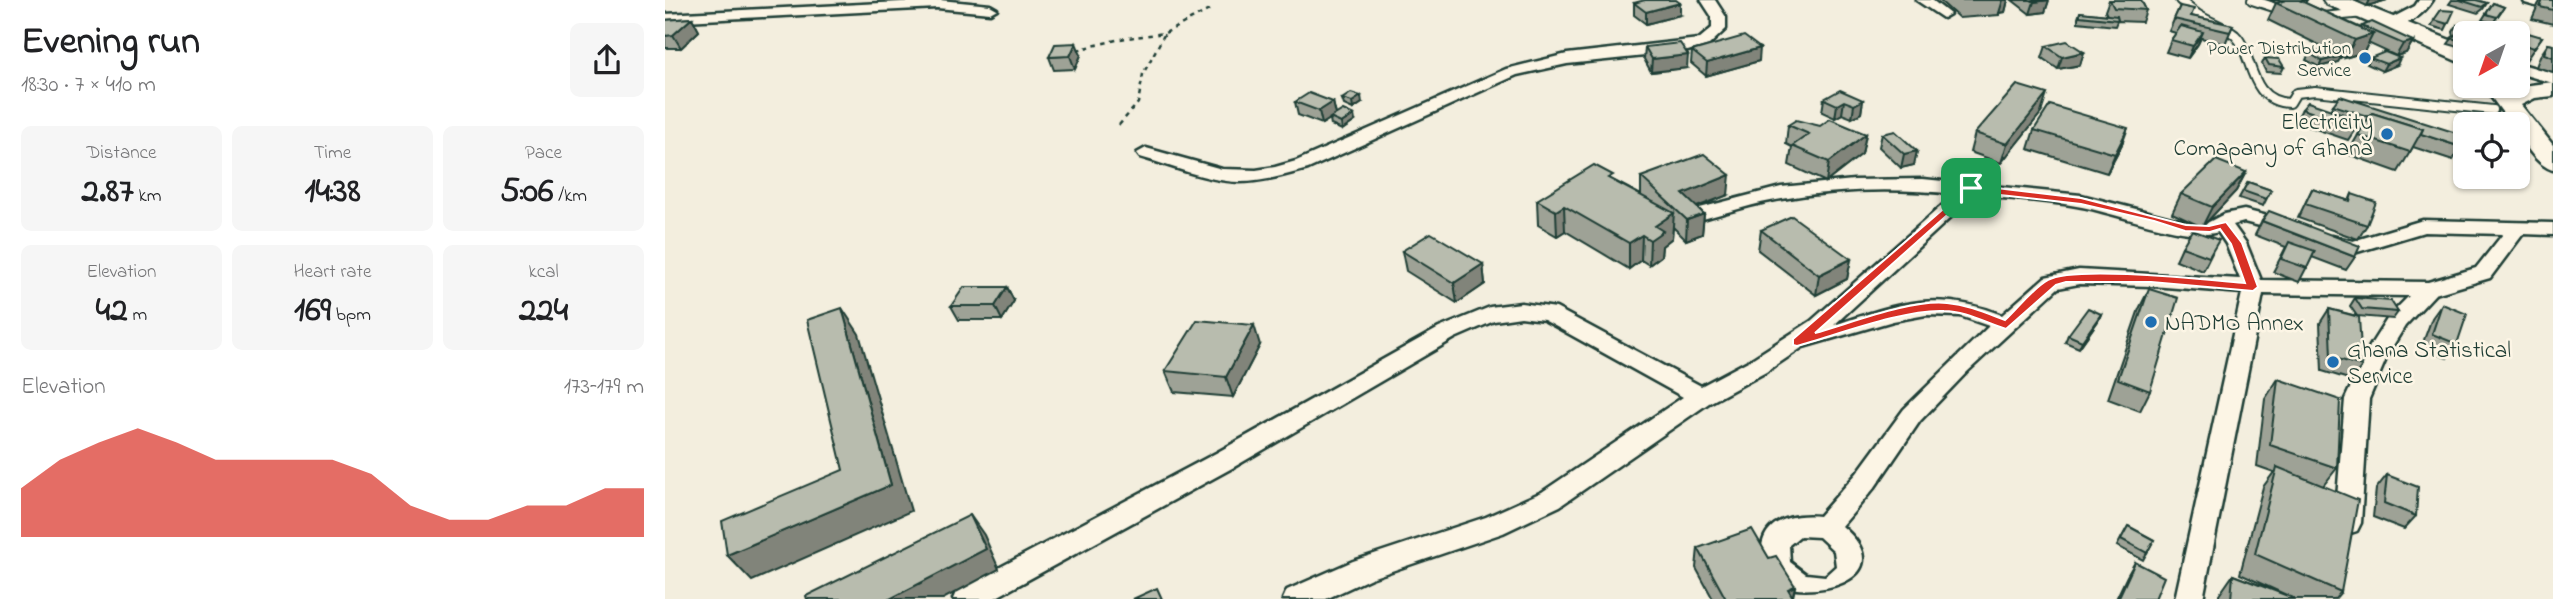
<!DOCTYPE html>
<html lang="en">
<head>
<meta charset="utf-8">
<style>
	body { margin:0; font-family:"Indie Flower",sans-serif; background:#f6f6f6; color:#202124; height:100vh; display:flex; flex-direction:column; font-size:26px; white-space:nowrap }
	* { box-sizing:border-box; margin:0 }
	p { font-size:23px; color:#757577 }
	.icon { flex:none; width:38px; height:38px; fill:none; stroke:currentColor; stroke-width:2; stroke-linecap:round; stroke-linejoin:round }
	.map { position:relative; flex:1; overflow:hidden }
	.sheet { display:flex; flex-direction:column; background:#fff; width:665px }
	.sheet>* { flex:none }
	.needle { width:46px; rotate:220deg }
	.buttons { position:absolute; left:1788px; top:21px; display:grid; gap:14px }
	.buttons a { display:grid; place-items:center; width:77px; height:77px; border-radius:10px; background:#fff; box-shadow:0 2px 5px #0004; font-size:35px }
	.pin { position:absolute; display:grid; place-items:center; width:60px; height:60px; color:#fff; margin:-30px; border-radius:14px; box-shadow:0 4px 10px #0006 }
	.round { display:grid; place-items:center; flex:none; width:74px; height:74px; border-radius:10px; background:#f6f6f6 }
	.overview { display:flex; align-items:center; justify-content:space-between; height:119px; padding:0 21px }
	h1 { font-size:38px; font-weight:700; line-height:52px }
	.stats { display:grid; grid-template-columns:repeat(3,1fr); gap:10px; height:119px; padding:7px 21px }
	.stats div { display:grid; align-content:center; border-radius:10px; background:#f6f6f6; text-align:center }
	.stats b { font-size:35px; font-weight:700 }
	.stats small { font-size:19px; font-weight:400 }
	.stats p { font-size:19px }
	.chart { height:196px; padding:14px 21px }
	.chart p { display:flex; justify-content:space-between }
	.chart svg { width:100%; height:126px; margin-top:7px; fill:#d93025; opacity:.7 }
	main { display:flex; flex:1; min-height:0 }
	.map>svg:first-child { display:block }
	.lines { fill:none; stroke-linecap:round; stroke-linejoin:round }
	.lane-casing { stroke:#1f3d34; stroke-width:12 }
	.street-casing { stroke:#1f3d34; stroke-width:5 }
	.secondary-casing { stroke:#1f3d34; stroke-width:5 }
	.path { stroke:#1f3d34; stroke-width:2.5; stroke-dasharray:4.5 4.5; stroke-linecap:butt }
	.lane { stroke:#fcf5e5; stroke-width:8 }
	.street { fill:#fcf5e5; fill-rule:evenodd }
	.secondary { fill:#fcf5e5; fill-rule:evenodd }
	.wall { fill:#9ea296; stroke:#1f3d34; stroke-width:2 }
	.shaded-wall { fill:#81847a; stroke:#1f3d34; stroke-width:2 }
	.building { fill:#b8bcae; stroke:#1f3d34; stroke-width:2 }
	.route { fill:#d93025; stroke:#fff; stroke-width:2; fill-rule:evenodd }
	.poi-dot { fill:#1f6fb2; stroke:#fcf5e5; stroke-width:2.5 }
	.labels { text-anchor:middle; stroke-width:5; stroke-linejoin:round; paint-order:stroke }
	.far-poi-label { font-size:19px; fill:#1f3d34; stroke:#fcf5e5; text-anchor:end }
	.poi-label { font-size:23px; fill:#1f3d34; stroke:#fcf5e5; text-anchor:start }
</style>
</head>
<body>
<main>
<section class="sheet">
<div class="overview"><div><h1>Evening run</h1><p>18:30 · 7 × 410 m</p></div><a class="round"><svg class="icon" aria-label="share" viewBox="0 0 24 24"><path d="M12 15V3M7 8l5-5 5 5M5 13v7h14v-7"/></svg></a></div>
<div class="stats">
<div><p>Distance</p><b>2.87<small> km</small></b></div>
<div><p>Time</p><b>14:38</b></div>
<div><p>Pace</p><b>5:06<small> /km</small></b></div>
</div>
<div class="stats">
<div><p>Elevation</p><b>42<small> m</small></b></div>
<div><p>Heart rate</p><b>169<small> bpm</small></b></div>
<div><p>kcal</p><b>224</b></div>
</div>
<div class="chart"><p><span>Elevation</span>173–179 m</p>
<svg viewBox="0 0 160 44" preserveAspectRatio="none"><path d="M0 44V27L10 17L20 11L30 6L40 11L50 17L60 17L70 17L80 17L90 22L100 33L110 38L120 38L130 33L140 33L150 27L160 27V44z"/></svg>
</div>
</section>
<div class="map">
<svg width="1888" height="599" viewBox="0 0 1888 599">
	<rect width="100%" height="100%" fill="#f3eede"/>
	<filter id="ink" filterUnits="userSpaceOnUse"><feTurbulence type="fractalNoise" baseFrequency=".0143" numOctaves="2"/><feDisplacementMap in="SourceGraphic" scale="14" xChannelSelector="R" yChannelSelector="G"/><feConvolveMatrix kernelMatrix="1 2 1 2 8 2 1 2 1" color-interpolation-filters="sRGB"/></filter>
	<g filter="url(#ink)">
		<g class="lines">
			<!-- lane casing -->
			<g class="lane-casing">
				<g id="lane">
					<path d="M 1515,0 C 1520,5 1526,10 1532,14 C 1543,22 1559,26 1570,35 C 1589,53 1582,102 1625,103 L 1631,93 L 1650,91 L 1828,110"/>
					<polyline points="1587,0 1621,11"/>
					<polyline points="1657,17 1699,13"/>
				</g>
			</g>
			<!-- street casing -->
			<g class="street-casing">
				<g id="street">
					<polygon points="275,0 325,5 332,9 325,13 272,8 0,22 0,14"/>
					<path d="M 1036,0 L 1050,0 L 1061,17 L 1061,29 L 1044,45 L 1019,52 L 902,64 L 852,75 L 643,169 C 621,175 598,182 574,182 C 541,181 507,166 475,157 L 472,153 L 481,148 L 557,169 L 591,170 L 610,167 L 631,161 L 841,69 L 902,54 L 1034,39 L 1047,28 L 1047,17 Z"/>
					<polygon points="1251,0 1267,0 1285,14 1278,18"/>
					<path d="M 1754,0 L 1768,0 C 1760,13 1738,31 1721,27 L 1719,24 L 1721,21 L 1750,6 Z"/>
					<polygon points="1858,0 1888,2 1888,11 1860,3"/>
					<polygon points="1853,63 1888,73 1888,83 1853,73"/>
					<path d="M 1258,179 L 1416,195 L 1522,222 L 1542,223 L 1559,214 L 1579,210 L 1630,223 L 1633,227 L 1630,231 L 1623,233 L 1579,222 L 1568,225 L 1581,243 L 1596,280 L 1763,282 L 1811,268 L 1838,234 L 1759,232 L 1689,253 L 1660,246 L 1657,242 L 1660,238 L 1667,236 L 1688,241 L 1758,220 L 1888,223 L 1888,235 L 1858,234 L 1825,278 L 1770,294 L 1740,326 L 1724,352 L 1704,399 L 1696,523 L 1692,531 L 1683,534 L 1674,531 L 1670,523 L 1680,399 L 1705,346 L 1724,316 L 1744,296 L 1598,294 L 1538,599 L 1510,599 L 1577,293 L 1487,286 L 1414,284 L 1393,288 L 1302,372 L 1255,421 L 1210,487 L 1177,526 C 1234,574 1162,599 1115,586 C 1108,580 1100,575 1098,565 C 1090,525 1119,513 1154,516 L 1192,473 L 1239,409 L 1324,326 L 1295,316 L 1261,315 L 1228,321 L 1138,347 L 1101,372 L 1044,403 L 895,506 L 838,533 L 706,578 L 661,599 L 618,599 L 622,590 L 688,561 L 821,517 L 877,492 L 1018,397 L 879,320 L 856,317 L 829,321 L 790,338 L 569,467 L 328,599 L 288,599 L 292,590 L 551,453 L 774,328 L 825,307 L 856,303 L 891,308 L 1036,386 L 1085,360 L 1146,321 L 1290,194 C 1233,188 1173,189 1117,199 C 1090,203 1064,212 1038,219 L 1028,213 L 1031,209 L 1116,187 L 1189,180 ZM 1309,196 C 1345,199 1382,200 1417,207 C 1451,213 1524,242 1553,232 L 1561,244 L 1575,279 L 1414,270 L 1380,277 L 1337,315 C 1272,289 1232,304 1169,325 ZM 1135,536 L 1154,537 L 1169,551 L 1171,566 L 1160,576 L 1141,574 L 1125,562 L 1124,545 Z"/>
				</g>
			</g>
			<!-- secondary casing -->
			<g class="secondary-casing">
				<g id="secondary">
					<polygon points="1658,0 1686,0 1795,44 1801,48 1801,65 1661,4"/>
					<path d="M 1888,82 L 1888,96 L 1870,98 L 1856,105 L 1888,145 L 1888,170 C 1873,166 1853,140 1853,124 L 1846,124 L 1818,86 L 1841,86 L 1846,92 L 1865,85 Z"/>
				</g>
			</g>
			<!-- path -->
			<g class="path">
				<polyline points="412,50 455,39 500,33 546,9"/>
				<polyline points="454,125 473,103 478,74 500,33"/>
			</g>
			<!-- lane -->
			<use href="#lane" class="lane"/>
			<!-- street -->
			<use href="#street" class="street"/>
			<!-- secondary -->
			<use href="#secondary" class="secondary"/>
		</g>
		<!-- wall -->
		<g class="wall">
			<polygon points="1274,0 1343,0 1340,12 1334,13 1334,15 1294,18"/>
			<polygon points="1347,0 1384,0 1380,12 1365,14"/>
			<polygon points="1444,0 1476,0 1481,10 1477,22 1452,21 1450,26 1413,22 1413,18 1415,12 1442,15 1440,11"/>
			<polygon points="1605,0 1642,0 1640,3 1696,28 1697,26 1748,41 1741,53 1731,56 1703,43 1699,52 1680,58 1676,56 1673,62 1654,67 1641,60 1644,53 1662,49 1603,20 1611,3"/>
			<polygon points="1689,0 1722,0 1702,6"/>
			<polygon points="1787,0 1811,0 1822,3 1818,9 1813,13 1784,4"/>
			<polygon points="1876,0 1888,0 1888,24 1867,19 1873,5"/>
			<polygon points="969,3 1015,15 981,24 969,15"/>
			<polygon points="1828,3 1839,7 1828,23 1817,20"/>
			<polygon points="1515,6 1526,16 1568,25 1560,44 1536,38 1533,44 1523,58 1501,52 1506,40 1511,33 1504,31"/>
			<polygon points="1776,10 1783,24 1780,30 1766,26"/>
			<polygon points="27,18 34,31 16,48 0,48 0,20"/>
			<polygon points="1834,23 1843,26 1840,33 1828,33"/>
			<polygon points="1792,25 1801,33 1801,49 1783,44 1789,36 1788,32"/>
			<polygon points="1853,33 1877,37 1861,60 1853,58"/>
			<polygon points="1883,44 1888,45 1888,72 1871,67 1875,56"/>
			<polygon points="1381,46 1419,52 1415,65 1393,69 1377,58"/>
			<polygon points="980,47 1022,68 986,72 979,59"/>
			<polygon points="1027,51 1094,61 1041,76 1026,63"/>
			<polygon points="416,55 410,69 389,70 384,57"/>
			<polygon points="1600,58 1619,67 1616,73 1601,72 1597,64"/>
			<polygon points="1705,58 1732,65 1717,71 1702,64"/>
			<polygon points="677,99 697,103 688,109 679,105"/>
			<polygon points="1159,99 1198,100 1196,113 1187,118 1177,114 1170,118 1157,112"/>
			<polygon points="630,102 668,102 671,115 690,121 677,130 666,125 665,119 657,124 633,115"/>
			<polygon points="1668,105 1796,147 1788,160 1748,147 1733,172 1682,154 1696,130 1691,128 1683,140 1630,122 1637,109 1665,110"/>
			<polygon points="1376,113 1336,163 1305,152 1310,133"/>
			<polygon points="1123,125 1155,126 1201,134 1197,154 1161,182 1124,165 1127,147 1121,144"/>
			<polygon points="1369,130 1456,147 1442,173 1363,149"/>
			<polygon points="1217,134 1252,151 1249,165 1236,168 1214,147"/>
			<polygon points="1581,172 1571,191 1537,227 1507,213 1516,194"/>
			<polygon points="976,177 1063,195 1032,207 1039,214 1037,234 1021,240 1008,227 1007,238 997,246 996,256 984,265 976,260 964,269 900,231 892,236 873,225 872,200 948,180 976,195"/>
			<polygon points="1583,182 1606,190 1598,206 1574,198"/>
			<polygon points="1647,189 1684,201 1687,194 1702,225 1693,239 1633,218"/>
			<polygon points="1597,221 1690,257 1681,270 1647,257 1634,282 1608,272 1621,247 1590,235"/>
			<polygon points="1096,230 1186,259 1182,279 1151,295 1093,250"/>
			<polygon points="1517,247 1547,253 1538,271 1511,260"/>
			<polygon points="737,251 818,264 820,284 792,303 741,271"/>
			<polygon points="342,287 349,301 337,320 294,320 286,306"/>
			<polygon points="1484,289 1485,391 1475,411 1443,399 1474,309"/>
			<polygon points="1690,298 1733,312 1728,319 1693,316 1697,366 1687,380 1657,371 1655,323 1664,309 1692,316 1685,306"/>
			<polygon points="1777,304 1792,344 1782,358 1756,348 1767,318"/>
			<polygon points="1436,314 1433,321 1414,348 1400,342 1403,335"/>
			<polygon points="595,345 568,397 509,392 500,371"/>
			<polygon points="1613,379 1672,468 1658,486 1676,592 1670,599 1630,599 1628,598 1628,599 1554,599 1554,595 1568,575 1628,598 1575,574 1598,487 1609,472 1592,466 1600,399"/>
			<polygon points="1722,475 1751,516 1739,529 1708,517 1711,489"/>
			<polygon points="1463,526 1489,540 1478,560 1452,546"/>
			<polygon points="1033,548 1104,558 1130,586 1128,597 1129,599 1048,599 1031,568"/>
			<polygon points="1470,562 1490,599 1451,599 1462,576"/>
		</g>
		<!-- shaded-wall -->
		<g class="shaded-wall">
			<polygon points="1338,0 1343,0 1340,12 1334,13"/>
			<polygon points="1384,0 1380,12 1365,14 1369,2"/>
			<polygon points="1705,0 1722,0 1702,6"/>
			<polygon points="1015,3 1015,15 981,24 981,12"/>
			<polygon points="27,18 34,31 16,48 8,35"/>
			<polygon points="1538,32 1533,44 1523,58 1528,46"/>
			<polygon points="1708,34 1699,52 1680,58 1690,40"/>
			<polygon points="1748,41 1741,53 1731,56 1738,44"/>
			<polygon points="411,43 416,55 410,69 405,56"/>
			<polygon points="1095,48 1094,61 1041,76 1042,63"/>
			<polygon points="1419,52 1415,65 1393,69 1397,57"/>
			<polygon points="1023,55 1022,68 986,72 987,59"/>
			<polygon points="1677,56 1673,62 1654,67 1657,61"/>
			<polygon points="1735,58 1732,65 1717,71 1721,64"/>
			<polygon points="1382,94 1376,113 1336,163 1342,144"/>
			<polygon points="696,96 697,103 688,109 687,102"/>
			<polygon points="1198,100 1196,113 1187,118 1189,105"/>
			<polygon points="1179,101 1177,114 1170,118 1172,105"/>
			<polygon points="668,102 671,115 657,124 654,111"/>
			<polygon points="689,115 690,121 677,130 676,123"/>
			<polygon points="1463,128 1456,147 1442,173 1450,154"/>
			<polygon points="1201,134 1197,154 1161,182 1164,162"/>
			<polygon points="1252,151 1249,165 1236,168 1239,154"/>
			<polygon points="1581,172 1571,191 1537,227 1547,207"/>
			<polygon points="1065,175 1063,195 1016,213 1018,194"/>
			<polygon points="899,206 900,231 892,236 891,211"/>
			<polygon points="1009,213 1007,238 997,246 996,256 984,265 985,240 990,226"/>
			<polygon points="1039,214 1037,234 1021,240 1022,220"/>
			<polygon points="977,235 976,260 964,269 964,243"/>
			<polygon points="1186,259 1182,279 1151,295 1154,275"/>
			<polygon points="818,264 820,284 792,303 789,283"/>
			<polygon points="342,287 349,301 337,320 330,306"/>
			<polygon points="177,308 194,334 246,511 87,581 62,555 226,485"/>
			<polygon points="1436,314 1433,321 1414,348 1417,341"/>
			<polygon points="589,325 595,345 568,397 561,377"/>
			<polygon points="305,515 319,535 334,569 278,599 225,599"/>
			<polygon points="1130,586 1127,599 1123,589"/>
		</g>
		<!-- building -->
		<g class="building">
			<polygon points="980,0 1011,0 1015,3 981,12 969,3"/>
			<polygon points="1366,0 1384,0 1369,2"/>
			<polygon points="1445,0 1476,0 1481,10 1449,8"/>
			<polygon points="1621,0 1634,0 1708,34 1690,40 1611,3"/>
			<polygon points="1795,0 1811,0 1822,3 1817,7"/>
			<polygon points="1878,0 1888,0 1888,10 1875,7"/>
			<polygon points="1828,3 1839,7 1832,17 1821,14"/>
			<polygon points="1515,6 1529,9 1526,16 1568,25 1565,32 1509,19"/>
			<polygon points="1776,10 1789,11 1783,24 1769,20"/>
			<polygon points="1415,12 1452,16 1453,20 1415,16"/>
			<polygon points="27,18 8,35 0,36 0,20"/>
			<polygon points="1707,22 1748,41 1738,44 1697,26"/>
			<polygon points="1834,23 1843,26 1841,32 1831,29"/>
			<polygon points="1792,25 1804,28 1801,35 1795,35 1801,37 1801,42 1786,38 1793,33"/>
			<polygon points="1516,26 1538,32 1528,46 1506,40"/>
			<polygon points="1850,29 1877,37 1869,48 1853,43 1853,33 1846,33"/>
			<polygon points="1079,36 1095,48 1042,63 1027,51"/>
			<polygon points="1402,41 1419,52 1397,57 1381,46"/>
			<polygon points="411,43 405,56 384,57 390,44"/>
			<polygon points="1015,43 1023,55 987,59 980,47"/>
			<polygon points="1883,44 1888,45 1888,57 1879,54"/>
			<polygon points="1664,49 1677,56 1657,61 1644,53"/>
			<polygon points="1720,52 1735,58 1721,64 1705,58"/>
			<polygon points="1600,58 1614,59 1619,67 1604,65"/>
			<polygon points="1352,85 1382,94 1342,144 1310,133"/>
			<polygon points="1175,90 1198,100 1189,105 1179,101 1172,105 1159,99"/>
			<polygon points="644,93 668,102 654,111 630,102"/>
			<polygon points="686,93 696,96 687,102 677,99"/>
			<polygon points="1675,96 1801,136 1801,138 1796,147 1756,134 1758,129 1707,113 1705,117 1668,105"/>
			<polygon points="1643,102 1696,120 1691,127 1637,109"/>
			<polygon points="1385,105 1463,128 1450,154 1369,130"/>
			<polygon points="678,110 689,115 676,123 665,118"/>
			<polygon points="1707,113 1758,129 1745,152 1693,135"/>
			<polygon points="1165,119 1201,134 1164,162 1127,146 1144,134 1123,125 1131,120 1155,126"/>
			<polygon points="1230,131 1252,151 1239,154 1217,134"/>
			<polygon points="1039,154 1065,175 1018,194 1039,214 1022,220 976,177"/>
			<polygon points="1551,160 1581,172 1547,207 1516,194"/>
			<polygon points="929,165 948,175 943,178 1009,213 990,226 998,231 985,240 977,235 964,243 899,206 891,211 872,200"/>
			<polygon points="1583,182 1606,190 1601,199 1578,191"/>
			<polygon points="1647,189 1685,201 1687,194 1711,202 1702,225 1640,204"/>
			<polygon points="1604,211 1695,246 1690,257 1597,221"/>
			<polygon points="1127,216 1186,259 1154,275 1096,230"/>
			<polygon points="1527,230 1554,240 1544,257 1517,247"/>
			<polygon points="766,233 818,264 789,283 737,251"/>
			<polygon points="1624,242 1650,251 1642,268 1616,259"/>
			<polygon points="299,287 342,287 330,306 286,306"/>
			<polygon points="1484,289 1513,298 1485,391 1453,379"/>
			<polygon points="1690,298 1726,301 1733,312 1697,309"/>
			<polygon points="1777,304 1802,314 1792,344 1767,334"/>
			<polygon points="177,308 226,485 62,555 57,521 178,470 142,320"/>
			<polygon points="1423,308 1436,314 1417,341 1403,335"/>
			<polygon points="1664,309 1694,317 1697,366 1666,357"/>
			<polygon points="532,320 589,325 561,377 500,371"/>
			<polygon points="1613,379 1675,400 1672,468 1605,445"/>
			<polygon points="1612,467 1693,500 1676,592 1590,554"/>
			<polygon points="1722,475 1753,487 1751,516 1719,503"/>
			<polygon points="305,515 321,549 225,599 142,599 141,596"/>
			<polygon points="1463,526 1489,540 1482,553 1456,539"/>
			<polygon points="1087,529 1104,558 1111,556 1130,586 1123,589 1129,599 1061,599 1033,548"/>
			<polygon points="1470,562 1499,577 1490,599 1453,599"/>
			<polygon points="1568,575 1628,598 1628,599 1566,599"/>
			<polygon points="492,588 497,599 468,599"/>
		</g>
	</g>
	<!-- route -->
	<path class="route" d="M 1306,185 L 1416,198 L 1521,225 L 1544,226 L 1561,222 L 1577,243 L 1593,287 L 1588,291 L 1486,282 L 1401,282 L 1391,285 L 1341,329 C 1321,323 1301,311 1279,311 C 1240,309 1172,335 1132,346 L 1128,345 L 1128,339 ZM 1308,192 L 1416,204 L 1489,221 L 1520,231 L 1545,232 L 1555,229 L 1566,244 L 1580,283 C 1544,280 1409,265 1383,280 C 1367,289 1353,308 1340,320 C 1321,313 1303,305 1282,303 C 1247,299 1186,323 1150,333 Z"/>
	<!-- markers -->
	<g class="poi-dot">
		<circle cx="1700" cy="58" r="7"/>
		<circle cx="1722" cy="134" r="7"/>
		<circle cx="1486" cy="322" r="7"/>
		<circle cx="1668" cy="362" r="7"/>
	</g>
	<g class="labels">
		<!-- far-poi labels -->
		<g class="far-poi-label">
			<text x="1686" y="54">Power Distribution<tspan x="1686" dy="22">Service</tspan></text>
		</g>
		<!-- poi labels -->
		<g class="poi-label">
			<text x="1708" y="129" text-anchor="end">Electricity<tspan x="1708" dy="26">Comapany of Ghana</tspan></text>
			<text x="1500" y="330">NADMO Annex</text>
			<text x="1682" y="357">Ghana Statistical<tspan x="1682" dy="26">Service</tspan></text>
		</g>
	</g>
</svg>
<div class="buttons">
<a><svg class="needle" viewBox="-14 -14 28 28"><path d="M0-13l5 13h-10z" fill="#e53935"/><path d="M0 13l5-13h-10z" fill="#757577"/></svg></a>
<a><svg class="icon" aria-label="locate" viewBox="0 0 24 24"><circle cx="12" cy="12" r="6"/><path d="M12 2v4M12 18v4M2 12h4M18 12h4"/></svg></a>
</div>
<div class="pin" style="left:1306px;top:188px;background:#1e9e55"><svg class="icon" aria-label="arrive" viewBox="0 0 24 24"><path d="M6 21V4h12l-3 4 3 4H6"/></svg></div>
</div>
</main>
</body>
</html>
